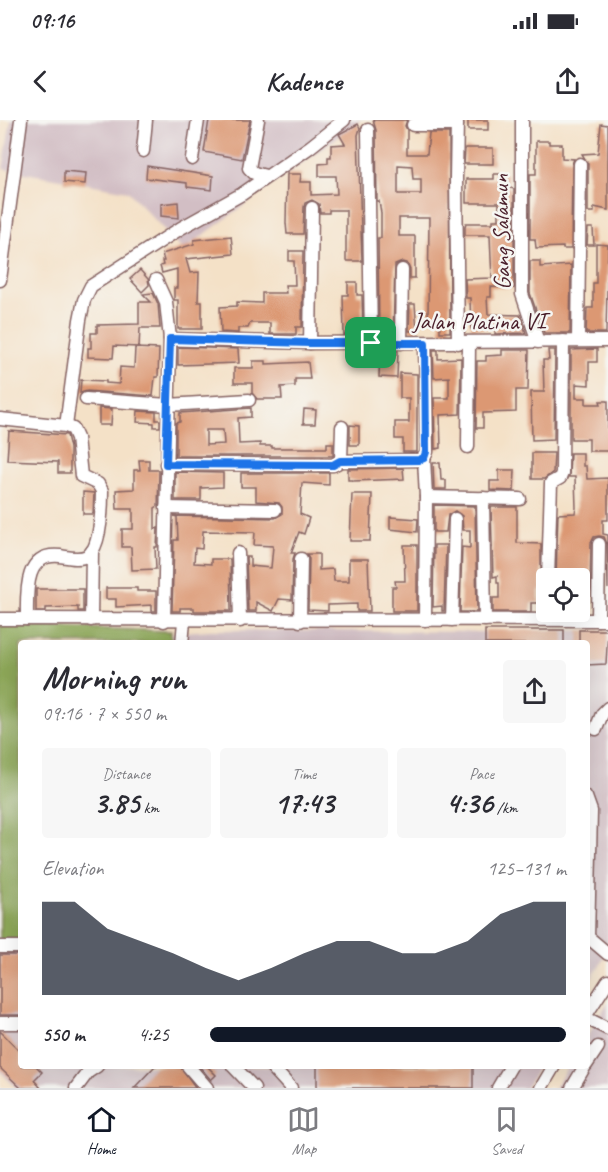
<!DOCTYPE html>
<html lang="en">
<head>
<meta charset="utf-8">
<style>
	body { margin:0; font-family:Caveat,sans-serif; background:#f7f7f7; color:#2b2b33; height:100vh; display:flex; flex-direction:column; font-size:22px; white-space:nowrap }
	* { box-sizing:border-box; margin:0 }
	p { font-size:20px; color:#7c7c81 }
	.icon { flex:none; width:33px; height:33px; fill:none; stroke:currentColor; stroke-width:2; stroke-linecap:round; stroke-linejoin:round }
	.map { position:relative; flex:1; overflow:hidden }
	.side { position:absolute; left:18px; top:520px; width:572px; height:429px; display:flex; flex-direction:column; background:#fff; border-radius:6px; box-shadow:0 6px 24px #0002 }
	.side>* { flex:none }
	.tools { position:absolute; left:536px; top:448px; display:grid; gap:12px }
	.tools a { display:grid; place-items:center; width:54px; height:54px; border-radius:6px; background:#fff; box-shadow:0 6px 24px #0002; font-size:30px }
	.pin { position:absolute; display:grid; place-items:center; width:51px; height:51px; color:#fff; margin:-26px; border-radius:12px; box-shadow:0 3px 9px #0006 }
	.round { display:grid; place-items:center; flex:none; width:63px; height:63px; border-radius:6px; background:#f7f7f7 }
	.summary { display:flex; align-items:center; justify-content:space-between; height:102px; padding:0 24px }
	h1 { font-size:33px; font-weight:700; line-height:45px }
	.metrics { display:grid; grid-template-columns:repeat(3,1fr); gap:9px; height:102px; padding:6px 24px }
	.metrics div { display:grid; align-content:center; border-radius:6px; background:#f7f7f7; text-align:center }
	.metrics b { font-size:30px; font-weight:700 }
	.metrics small { font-size:16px; font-weight:400 }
	.metrics p { font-size:16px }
	.chart { height:168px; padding:12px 24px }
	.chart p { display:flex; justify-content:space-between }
	.chart svg { width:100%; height:108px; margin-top:6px; fill:#111827; opacity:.7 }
	ul { padding:0 24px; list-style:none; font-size:20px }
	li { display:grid; grid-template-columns:96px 72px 1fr; align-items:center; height:45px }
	li i { height:15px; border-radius:8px; background:#111827 }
	.status { display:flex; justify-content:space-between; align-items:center; height:42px; padding:0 30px; background:#fff; direction:ltr }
	.status svg { height:16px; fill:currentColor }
	header { display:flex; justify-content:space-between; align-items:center; height:78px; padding:0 24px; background:#fff; font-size:27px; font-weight:700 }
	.tab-bar { display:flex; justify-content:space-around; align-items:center; height:84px; border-top:2px solid #e1e1e2; background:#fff; font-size:16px; color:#7c7c81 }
	.tab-bar a { display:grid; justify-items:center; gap:3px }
	.tab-bar .selected { color:#111827 }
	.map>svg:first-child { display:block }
	.industrial { fill:#d2bec4 }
	.forest { fill:#8da759; stroke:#6c6342; stroke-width:1.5 }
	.building { fill:#dc9873; fill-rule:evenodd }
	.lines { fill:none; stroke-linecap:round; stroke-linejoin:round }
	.minor-casing { stroke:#866362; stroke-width:15 }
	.minor { stroke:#fff; stroke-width:12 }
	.route-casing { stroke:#fff; stroke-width:12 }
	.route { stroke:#1a73e8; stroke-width:8 }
	.labels { text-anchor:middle; stroke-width:5; stroke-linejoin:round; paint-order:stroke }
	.street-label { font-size:24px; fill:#4a1f2b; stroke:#f6f6f2 }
</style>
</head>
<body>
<div class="status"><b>09:16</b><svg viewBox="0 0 49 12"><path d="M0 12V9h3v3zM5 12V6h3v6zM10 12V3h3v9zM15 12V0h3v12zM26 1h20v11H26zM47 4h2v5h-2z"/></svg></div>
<header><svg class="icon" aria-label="back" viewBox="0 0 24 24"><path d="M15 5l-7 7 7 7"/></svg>Kadence<svg class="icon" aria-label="share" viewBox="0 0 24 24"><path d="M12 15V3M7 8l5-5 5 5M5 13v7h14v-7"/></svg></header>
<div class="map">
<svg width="608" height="968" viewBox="0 0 608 968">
	<rect width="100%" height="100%" fill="#f6f6f2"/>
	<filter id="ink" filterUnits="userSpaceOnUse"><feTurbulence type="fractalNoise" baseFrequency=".0167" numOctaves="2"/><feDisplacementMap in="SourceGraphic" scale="12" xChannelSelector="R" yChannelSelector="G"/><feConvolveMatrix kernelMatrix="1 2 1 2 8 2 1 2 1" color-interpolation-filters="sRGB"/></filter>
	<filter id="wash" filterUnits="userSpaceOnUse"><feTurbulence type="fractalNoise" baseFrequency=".008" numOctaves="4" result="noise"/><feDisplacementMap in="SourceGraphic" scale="24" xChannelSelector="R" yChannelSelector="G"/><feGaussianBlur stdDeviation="1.35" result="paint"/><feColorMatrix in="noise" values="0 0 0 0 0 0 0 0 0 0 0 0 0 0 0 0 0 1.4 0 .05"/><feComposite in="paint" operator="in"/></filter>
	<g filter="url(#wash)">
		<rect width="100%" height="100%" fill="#f4e1c7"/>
		<!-- industrial -->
		<g class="industrial">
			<polygon points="11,0 361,0 183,130 128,71 3,49"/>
			<polygon points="211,510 477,512 608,510 608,831 587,866 586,524 173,524 173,513"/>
			<polygon points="0,823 21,823 21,946 539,947 526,968 16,968 0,951"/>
			<polygon points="608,882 608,968 554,968 568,947 586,946 587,917"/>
		</g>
		<!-- forest -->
		<polygon class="forest" points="0,505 171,511 171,523 21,524 21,822 0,822"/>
		<g id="blocks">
			<!-- building -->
			<g class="building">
				<polygon points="209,0 250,0 242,39 204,32"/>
				<path d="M 373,0 L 407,0 L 405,6 L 407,10 L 407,34 L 427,34 L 429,13 L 449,13 L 450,212 L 440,212 L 440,199 L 428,200 L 429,98 L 399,98 L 399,116 L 415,116 L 415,158 L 410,158 L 410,150 L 407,143 L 402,142 L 395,145 L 393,214 L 379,214 L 378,118 L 381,118 L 381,93 L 379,81 L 377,81 L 376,10 ZM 398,45 L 412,46 L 413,59 L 421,59 L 421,74 L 398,74 Z"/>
				<rect x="468" y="0" width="20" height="10"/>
				<polygon points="358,4 360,8 358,15 362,141 346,141 346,90 329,90 329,93 320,93 319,84 312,80 305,83 304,87 303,114 287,114 286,103 287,54 301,54 300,62 311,62 311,75 337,74 336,56 319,56 319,44 328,43 328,37 331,37 331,25 345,24 339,14"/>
				<polygon points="601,4 608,5 608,90 594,87 594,92 588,92 588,44 582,34 598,33"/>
				<polygon points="536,21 549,21 549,24 562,24 562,38 574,39 572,44 571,129 563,129 563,127 536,128 535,119 530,119 530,54 536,54"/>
				<polygon points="465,28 493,28 493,44 464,44"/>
				<polygon points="147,46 213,56 212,70 187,67 187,63 146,58"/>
				<polygon points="64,51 86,53 85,64 64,62"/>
				<polygon points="494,54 507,54 507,67 514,69 514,168 491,167 491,177 487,177 488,194 520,195 526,213 495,214 495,208 471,209 470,178 466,178 465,159 492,158 491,139 490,115 465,115 465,106 466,103 493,103 493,100 499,100 499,83 466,83 466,59 494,59"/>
				<polygon points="178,82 179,98 161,96 161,84"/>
				<polygon points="588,108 593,108 594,125 587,125"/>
				<polygon points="231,116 233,134 186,139 190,153 199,152 198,182 202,182 202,209 178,209 178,180 174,180 174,168 177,168 177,149 162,153 160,146 163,145 162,141 164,141 162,134 194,124 194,120"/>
				<polygon points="596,124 608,125 606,213 586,213 587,188 593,188 593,163 596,163"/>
				<polygon points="289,131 303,131 302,207 296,207 296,214 270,214 270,203 250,203 248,208 238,208 238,213 221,212 220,187 237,186 237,182 262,183 262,173 286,173 285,165 295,165 294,141 289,141"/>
				<polygon points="530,141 540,141 540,147 571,145 570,213 544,213 530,173"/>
				<polygon points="140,150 148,159 149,165 142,172 130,159"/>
				<polygon points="348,162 357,162 357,175 362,175 363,214 344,215 343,175 348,175"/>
				<polygon points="153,173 158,184 160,208 140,208 139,227 114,226 113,238 88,237 88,228 91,228 91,213 97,213 97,205 139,204 139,182 151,182 143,174"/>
				<polygon points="410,184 415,184 417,211 409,211"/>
				<polygon points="178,227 238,229 239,243 178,245"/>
				<polygon points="135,228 159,229 158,257 155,257 153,276 87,271 80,273 81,260 106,261 106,263 119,264 120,247 134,248"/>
				<polygon points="597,229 597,242 589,242 589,265 576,264 576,278 586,278 586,284 601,284 600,281 608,281 608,331 589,331 589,319 571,319 571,230"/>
				<polygon points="433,230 438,230 438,239 461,238 460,294 440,295 441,328 435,329 434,278 449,278 449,257 434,258"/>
				<polygon points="502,230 529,230 528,270 516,270 516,292 483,293 483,308 476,308 477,241 486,241 486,236 502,235"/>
				<polygon points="548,230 555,230 554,319 532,320 531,272 544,272 543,240 549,240"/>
				<polygon points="380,231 398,231 397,258 379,257"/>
				<polygon points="253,241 266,241 266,244 308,242 310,259 295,259 295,266 281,267 282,279 257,279 252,273 252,263 234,263 234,248 253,248"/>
				<polygon points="400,253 417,254 417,332 403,332 403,319 395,319 395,302 409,302 409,278 400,278"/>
				<polygon points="99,288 112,289 111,305 99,305"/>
				<path d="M 251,288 L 251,297 L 238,298 L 239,324 L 260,323 L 260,326 L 272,326 L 272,328 L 327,328 L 327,323 L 333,323 L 333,336 L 176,336 L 176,303 L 180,302 L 180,293 ZM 206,310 L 223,310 L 224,324 L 206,325 Z"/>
				<polygon points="304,289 316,290 315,304 303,304"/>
				<polygon points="138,291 156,292 156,300 160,300 160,307 154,307 154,303 137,302"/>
				<polygon points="350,305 359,306 359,325 350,325"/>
				<polygon points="9,311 67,315 70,328 70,353 58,353 58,342 7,340"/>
				<polygon points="532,333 554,333 553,352 544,359 532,359"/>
				<polygon points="570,333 583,333 583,346 586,346 587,359 608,358 608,400 603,400 603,414 608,415 608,469 607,424 604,417 599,416 594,417 591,423 590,470 588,470 586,492 579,492 579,459 556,459 558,394 575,393 576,388 575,357 569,357"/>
				<polygon points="139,340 149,340 149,350 159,350 158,386 155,388 155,409 158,408 157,427 155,427 156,449 132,450 131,427 122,427 122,409 133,409 133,389 117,389 116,370 134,369 134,350 140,350"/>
				<polygon points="433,343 440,343 441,360 446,360 446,369 434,369"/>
				<polygon points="403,348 404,359 353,361 353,360 348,360 348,349"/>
				<polygon points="499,350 515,350 514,371 490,370 490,361 499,361"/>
				<polygon points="175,352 223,353 223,367 201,368 201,380 175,380"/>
				<polygon points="241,353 329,353 329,365 302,363 300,394 309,398 304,414 299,412 291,433 295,433 293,439 292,480 279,479 273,491 256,482 256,491 248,491 246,437 250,437 250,446 271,448 273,426 254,425 255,412 203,411 202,429 195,428 194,443 211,444 211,439 230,439 231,491 194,491 194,488 180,488 180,491 172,491 174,420 178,420 177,397 174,396 275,398 282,394 282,387 279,383 256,381 256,367 241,367"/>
				<polygon points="83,372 94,373 93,394 83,394"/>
				<polygon points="352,374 372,374 370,421 350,421"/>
				<polygon points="434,385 475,386 477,492 460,492 462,427 470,428 470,410 463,410 462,396 455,391 448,395 446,412 434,412"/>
				<polygon points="491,387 517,387 517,423 541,424 541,471 539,471 539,483 531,483 531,492 493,492 493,478 499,478 499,463 497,463 497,456 493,457"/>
				<polygon points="390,397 418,399 417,412 390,409"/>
				<polygon points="404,425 417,425 417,491 392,491 392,467 396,467 395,461 405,461"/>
				<polygon points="434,425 446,425 444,491 442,491 442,486 433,487"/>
				<polygon points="307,434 319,434 319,450 333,449 334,461 349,461 349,439 368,439 370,491 357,491 357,484 328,485 328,491 308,490 309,439"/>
				<polygon points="106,468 137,468 137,471 156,471 156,491 152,491 152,485 116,487 116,479 106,479"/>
				<polygon points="36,469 83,469 83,491 78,491 78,487 46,488 46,491 36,491"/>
				<rect x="485" y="510" width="79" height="14"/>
				<polygon points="579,510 608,510 606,544 586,545 586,524 579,524"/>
				<rect x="0" y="835" width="21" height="60"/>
				<polygon points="0,911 21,932 21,946 36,946 42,952 34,960 41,968 21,968 0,948"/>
				<polygon points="155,946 180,946 196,968 134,968"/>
				<polygon points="199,946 207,946 216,955 211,960"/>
				<rect x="317" y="946" width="156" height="22"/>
			</g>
		</g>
	</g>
	<g filter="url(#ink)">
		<use href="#blocks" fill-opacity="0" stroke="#866362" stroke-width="1.5"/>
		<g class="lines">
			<!-- minor casing -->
			<g class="minor-casing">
				<g id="minor">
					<polyline points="258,0 249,48 254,53 266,56"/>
					<polyline points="457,0 456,58 458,223"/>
					<polyline points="522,0 522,174 538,222"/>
					<polyline points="413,5 457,5"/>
					<polyline points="368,10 371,223"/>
					<polyline points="143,31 146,0"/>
					<polyline points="192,39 198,0"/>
					<polyline points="0,160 21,0"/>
					<polyline points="156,160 166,182 170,219 164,501"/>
					<polyline points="170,219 310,223 608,221"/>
					<polyline points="578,221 580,44"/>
					<polyline points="310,223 312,88"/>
					<polyline points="401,223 402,150"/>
					<polyline points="86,279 168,285 249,280"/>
					<path d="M 0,299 L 66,306 L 73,309 L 77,318 L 81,356 L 98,364 L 102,371 C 102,385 101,429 87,436 C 79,440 67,437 60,436 C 23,432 27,475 27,499"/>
					<polyline points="66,306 80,200 84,180 91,166 181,108 242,74 310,27 344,0"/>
					<polyline points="468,327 469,223"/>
					<polyline points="424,338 426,377 425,500"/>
					<polyline points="341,341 419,340 424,338 427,332 425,223"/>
					<polyline points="166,344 333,345 341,341 342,307"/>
					<polyline points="426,377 520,379"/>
					<polyline points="483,378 485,500"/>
					<polyline points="166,388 275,390"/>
					<polyline points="238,433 240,501"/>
					<polyline points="548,459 551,363 560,358 562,353 563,221"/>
					<polyline points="0,499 608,500"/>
					<polyline points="91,500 92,431"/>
					<polyline points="452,500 455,399"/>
					<polyline points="598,500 599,424"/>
					<polyline points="300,501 301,439"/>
					<polyline points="182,524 184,501"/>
					<polyline points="596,609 602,594 608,588"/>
					<polyline points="586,677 591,691 588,817 608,834"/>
					<polyline points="0,827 21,827"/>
					<polyline points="586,895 608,861"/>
					<polyline points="586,898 608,909"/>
					<polyline points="0,903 21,903"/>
					<polyline points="586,945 598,927"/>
					<polyline points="188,946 207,968"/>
					<polyline points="233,946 254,968"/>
					<polyline points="271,946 291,968"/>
					<polyline points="76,968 88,952 97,946"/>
					<polyline points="498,968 511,946"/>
					<polyline points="541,968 554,946"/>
					<polyline points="572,968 585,946"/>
				</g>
			</g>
			<!-- minor -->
			<use href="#minor" class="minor"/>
		</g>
	</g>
	<g class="lines" filter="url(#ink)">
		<!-- route casing -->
		<g class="route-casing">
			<polygon id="route" points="170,219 310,223 425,223 426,332 424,338 419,340 340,341 333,345 166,344"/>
		</g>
		<!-- route -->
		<use href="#route" class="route"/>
	</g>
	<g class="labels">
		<!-- street labels -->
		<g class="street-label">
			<text transform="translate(501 112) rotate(-91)" y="8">Gang Salamun</text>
			<text x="479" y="209">Jalan Platina VI</text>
		</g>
	</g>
</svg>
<div class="tools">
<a><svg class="icon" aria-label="locate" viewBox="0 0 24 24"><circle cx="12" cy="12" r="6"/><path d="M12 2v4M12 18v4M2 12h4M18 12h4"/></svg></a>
</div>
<div class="pin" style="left:371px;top:223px;background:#1e9e55"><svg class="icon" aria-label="arrive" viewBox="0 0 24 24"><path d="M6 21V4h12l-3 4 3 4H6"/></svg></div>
<section class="side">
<div class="summary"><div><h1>Morning run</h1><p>09:16 · 7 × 550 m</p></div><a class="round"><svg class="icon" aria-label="share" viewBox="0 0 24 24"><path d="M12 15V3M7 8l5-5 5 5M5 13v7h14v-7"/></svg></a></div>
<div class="metrics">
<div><p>Distance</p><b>3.85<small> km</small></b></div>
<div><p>Time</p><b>17:43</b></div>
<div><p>Pace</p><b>4:36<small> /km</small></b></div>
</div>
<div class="chart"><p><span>Elevation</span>125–131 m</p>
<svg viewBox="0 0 160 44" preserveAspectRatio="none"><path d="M0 44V6L10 6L20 17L30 22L40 27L50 33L60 38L70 33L80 27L90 22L100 22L110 27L120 27L130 22L140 11L150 6L160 6V44z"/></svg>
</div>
<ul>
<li><b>550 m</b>4:25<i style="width:100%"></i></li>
</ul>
</section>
</div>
<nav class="tab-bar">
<a class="selected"><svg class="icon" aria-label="home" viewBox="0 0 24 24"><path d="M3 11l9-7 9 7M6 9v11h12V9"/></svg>Home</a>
<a><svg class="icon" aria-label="map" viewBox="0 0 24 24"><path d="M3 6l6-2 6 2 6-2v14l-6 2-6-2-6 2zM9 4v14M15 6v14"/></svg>Map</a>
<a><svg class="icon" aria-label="saved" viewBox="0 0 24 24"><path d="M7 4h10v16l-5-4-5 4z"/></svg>Saved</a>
</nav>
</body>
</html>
